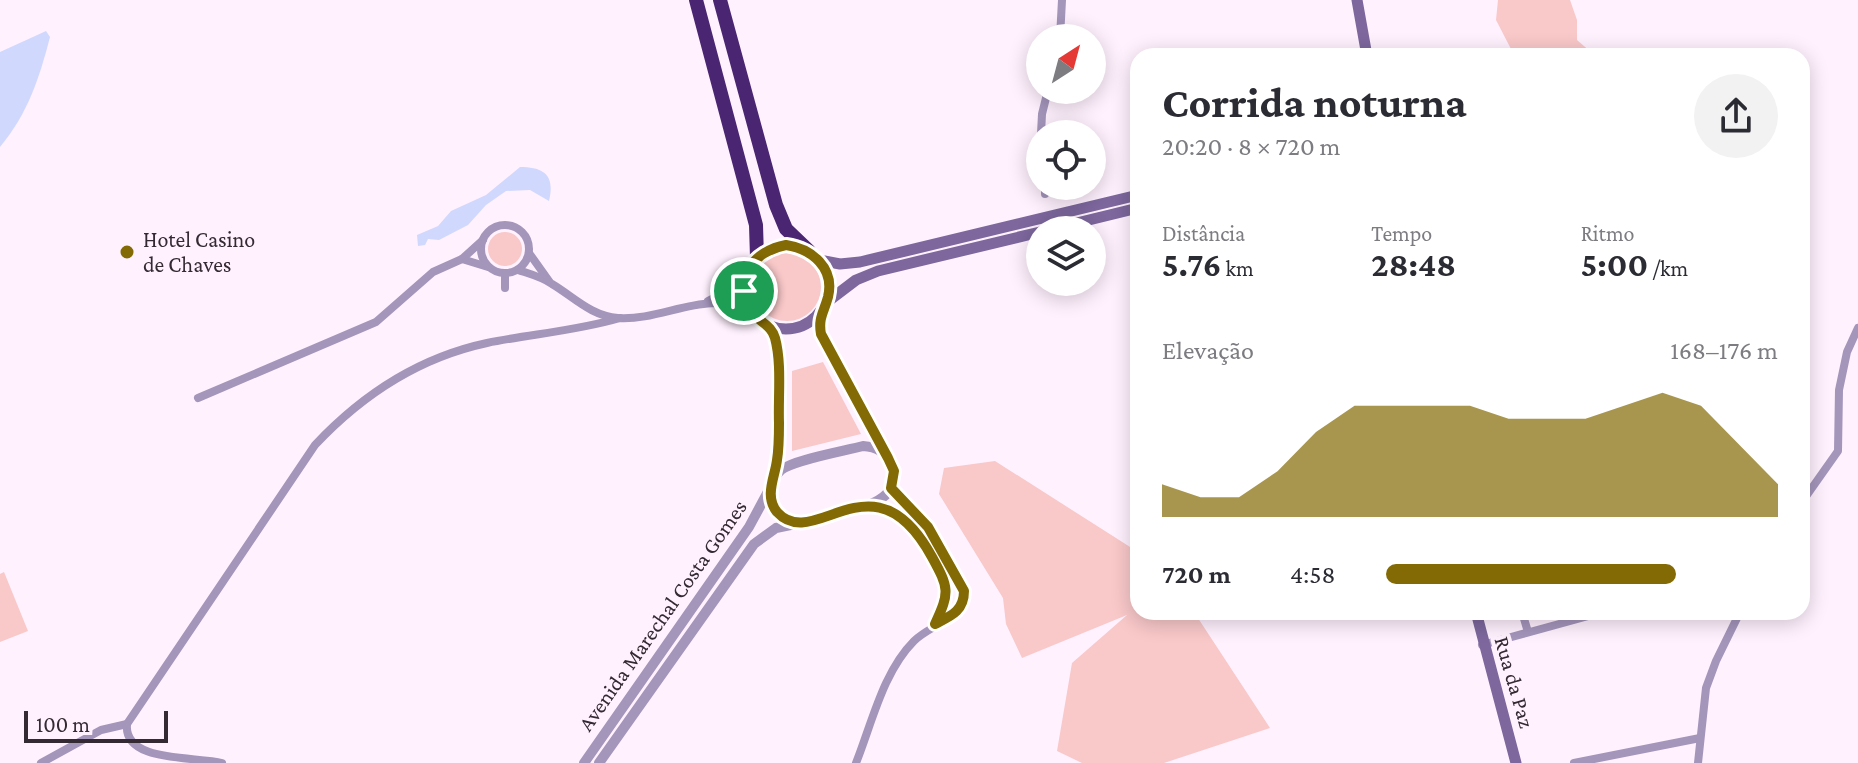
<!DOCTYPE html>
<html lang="pt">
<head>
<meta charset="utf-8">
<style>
	body { margin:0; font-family:"Crimson Pro",serif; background:#f2f2f3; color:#2b2b33; height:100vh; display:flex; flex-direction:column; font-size:30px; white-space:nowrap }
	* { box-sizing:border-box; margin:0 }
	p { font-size:26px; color:#7c7c81 }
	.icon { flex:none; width:44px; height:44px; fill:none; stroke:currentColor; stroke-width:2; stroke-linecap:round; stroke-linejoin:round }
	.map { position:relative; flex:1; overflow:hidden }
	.details { position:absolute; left:1130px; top:48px; width:680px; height:572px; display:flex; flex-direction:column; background:#fff; border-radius:24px; box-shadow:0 4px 20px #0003 }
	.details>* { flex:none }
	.needle { width:52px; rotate:36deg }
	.buttons { position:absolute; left:1026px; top:24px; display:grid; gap:16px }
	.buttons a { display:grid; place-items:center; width:80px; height:80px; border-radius:50%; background:#fff; box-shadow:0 4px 20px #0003; font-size:40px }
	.scale { position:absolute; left:24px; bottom:20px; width:144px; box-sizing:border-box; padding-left:8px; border:4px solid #332a33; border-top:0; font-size:22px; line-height:28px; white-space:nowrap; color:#332a33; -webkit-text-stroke:6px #fff1fe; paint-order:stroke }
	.pin { position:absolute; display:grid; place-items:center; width:68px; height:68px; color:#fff; margin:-34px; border:4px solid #fff; border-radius:50%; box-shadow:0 2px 8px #0007 }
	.round { display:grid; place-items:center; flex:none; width:84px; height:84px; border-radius:42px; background:#f2f2f3 }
	.overview { display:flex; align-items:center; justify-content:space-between; height:136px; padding:0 32px }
	h1 { font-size:44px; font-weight:700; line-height:60px }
	.stats { display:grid; grid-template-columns:repeat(3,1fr); gap:12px; height:136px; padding:8px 32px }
	.stats div { display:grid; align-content:center }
	.stats b { font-size:34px; font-weight:700 }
	.stats small { font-size:22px; font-weight:400 }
	.stats p { font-size:22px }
	.chart { height:224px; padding:16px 32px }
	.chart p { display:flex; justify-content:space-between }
	.chart svg { width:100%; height:144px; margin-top:8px; fill:#846a04; opacity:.7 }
	ul { padding:0 32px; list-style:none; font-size:26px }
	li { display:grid; grid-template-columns:128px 96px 1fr; align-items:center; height:60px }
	li i { height:20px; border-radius:10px; background:#846a04 }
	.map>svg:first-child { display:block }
	.green { fill:#f9c8c9 }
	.water { fill:#d1d8fe }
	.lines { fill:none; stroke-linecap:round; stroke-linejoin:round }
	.minor { stroke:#a495bb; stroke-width:8 }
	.tertiary { stroke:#a495bb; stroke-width:10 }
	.secondary { stroke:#7d679d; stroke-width:11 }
	.motorway { stroke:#4a2672; stroke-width:14 }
	.route-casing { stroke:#fff; stroke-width:16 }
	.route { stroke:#846a04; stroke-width:10 }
	.poi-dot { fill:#846a04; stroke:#fff1fe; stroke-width:3 }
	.labels { text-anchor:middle; stroke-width:8; stroke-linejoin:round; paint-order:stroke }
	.poi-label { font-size:22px; fill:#332a33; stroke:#fff1fe; text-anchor:start }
	.street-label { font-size:22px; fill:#332a33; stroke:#fff1fe }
</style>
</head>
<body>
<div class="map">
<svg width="1858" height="763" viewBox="0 0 1858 763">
	<rect width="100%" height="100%" fill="#fff1fe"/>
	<!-- green -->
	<g class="green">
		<polygon points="1498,0 1570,0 1577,20 1577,40 1592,53 1590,56 1510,56 1511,49 1496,20"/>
		<circle cx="505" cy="249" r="17"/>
		<circle cx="787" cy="287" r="34"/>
		<polygon points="823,362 861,434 792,451 792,371"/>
		<polygon points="995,461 1138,552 1138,612 1194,612 1270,728 1164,763 1082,763 1057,751 1072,663 1127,615 1022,658 1006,624 1003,598 939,494 944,468"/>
		<polygon points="4,572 28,631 0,642 0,574"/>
	</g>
	<!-- water -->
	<g class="water">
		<path d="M 46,31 L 50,37 C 39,79 28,113 0,147 L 0,52 Z"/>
		<path d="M 520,167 C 545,167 555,176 549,201 L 530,190 L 506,191 L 486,205 L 468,225 L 439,240 L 428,239 L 425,245 L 418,246 L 417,235 L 438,226 L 451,211 L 486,195 Z"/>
	</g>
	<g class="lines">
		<!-- minor -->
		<g class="minor">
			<polyline points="1060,38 1062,0"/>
			<polyline points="1041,134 1042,114 1048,90"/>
			<polyline points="1045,186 1045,194"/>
			<circle cx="505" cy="249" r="24"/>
			<polyline points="529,253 549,281"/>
			<polyline points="462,259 488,267"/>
			<path d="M 518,270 C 530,274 542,277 552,284 C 574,297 591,316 618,318 C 664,321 707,288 752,312"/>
			<polyline points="505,288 505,273"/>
			<polyline points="708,301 723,293 747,272"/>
			<polyline points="198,398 376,322 433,272 462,259 483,240"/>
			<polyline points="1802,502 1838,451 1839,390 1847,352 1858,328"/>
			<path d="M 870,504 C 917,517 925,544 946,583 L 947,596 L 936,623"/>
			<polyline points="1522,612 1528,632"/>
			<polyline points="1482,645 1603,612"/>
			<polyline points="41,763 101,730 127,724"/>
			<path d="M 222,763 C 195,756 123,763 127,724 L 315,445 C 362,395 417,358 487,343 C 531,334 576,331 620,318"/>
			<path d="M 856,763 C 872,723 883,672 914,641 C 931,624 964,619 964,591 L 928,527 L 891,488"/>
			<polyline points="1574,763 1700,738"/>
			<polyline points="1698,763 1706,688 1716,661 1740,612"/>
		</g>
		<!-- tertiary -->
		<g class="tertiary">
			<polyline points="821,312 819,323 821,334 886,452"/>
			<path d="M 771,327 C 784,359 781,441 774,475"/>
			<path d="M 863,446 C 876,447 886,451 891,465 C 908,505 845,511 819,518 C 812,520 803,523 795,522 C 770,519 763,486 781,470 C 793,460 844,451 863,446 Z"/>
			<polyline points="584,763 749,527 770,488"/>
			<polyline points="599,763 754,544 776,528 805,522"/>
		</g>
		<!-- secondary -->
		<g class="secondary">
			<polyline points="1357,0 1367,56"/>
			<polyline points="1048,230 1138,208"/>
			<circle cx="786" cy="287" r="42"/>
			<polyline points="819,260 840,264 860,262 1138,195"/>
			<polyline points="827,302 856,280 878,271 1040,232"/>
			<polyline points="1476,612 1516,763"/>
		</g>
		<!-- motorway -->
		<g class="motorway">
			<polyline points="696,0 756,225 757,257"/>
			<polyline points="720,0 776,205 786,229 809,251"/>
		</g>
	</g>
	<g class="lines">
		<!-- route casing -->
		<g class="route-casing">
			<path id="route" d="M 786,245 C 812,249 835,268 828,297 C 824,312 818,318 821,334 L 888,458 L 894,471 L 891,488 L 928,527 L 964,591 C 964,611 951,616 935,624 C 950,592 949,588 932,557 C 873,449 815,554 777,512 C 764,496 775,477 777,460 C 779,448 779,435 779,423 C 778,396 782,364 775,338 C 771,324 759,323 752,311 C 730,279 754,251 786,245 Z"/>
		</g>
		<!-- route -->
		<use href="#route" class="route"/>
	</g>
	<!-- markers -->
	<circle class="poi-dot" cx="127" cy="252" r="8"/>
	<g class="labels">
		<!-- poi labels -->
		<g class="poi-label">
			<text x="143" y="247">Hotel Casino<tspan x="143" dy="25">de Chaves</tspan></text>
		</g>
		<!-- street labels -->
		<g class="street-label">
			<text transform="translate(662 615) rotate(-55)" y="8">Avenida Marechal Costa Gomes</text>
			<text transform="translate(1515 682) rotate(74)" y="8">Rua da Paz</text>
		</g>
	</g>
</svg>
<div class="buttons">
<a><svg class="needle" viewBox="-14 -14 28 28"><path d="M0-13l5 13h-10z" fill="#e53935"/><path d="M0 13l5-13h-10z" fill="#7c7c81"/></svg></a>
<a><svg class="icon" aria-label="locate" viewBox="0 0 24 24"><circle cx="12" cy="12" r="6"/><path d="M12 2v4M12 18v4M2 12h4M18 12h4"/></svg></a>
<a><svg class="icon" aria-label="layers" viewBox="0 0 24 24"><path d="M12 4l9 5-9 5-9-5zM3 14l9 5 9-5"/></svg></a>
</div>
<div class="scale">100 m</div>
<div class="pin" style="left:744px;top:291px;background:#1e9e55"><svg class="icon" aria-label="arrive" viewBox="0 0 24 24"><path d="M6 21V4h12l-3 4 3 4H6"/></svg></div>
<section class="details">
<div class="overview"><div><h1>Corrida noturna</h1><p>20:20 · 8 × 720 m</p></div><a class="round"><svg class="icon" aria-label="share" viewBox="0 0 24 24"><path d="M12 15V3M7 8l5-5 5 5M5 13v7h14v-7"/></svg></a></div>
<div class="stats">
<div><p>Distância</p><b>5.76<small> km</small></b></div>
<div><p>Tempo</p><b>28:48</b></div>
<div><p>Ritmo</p><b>5:00<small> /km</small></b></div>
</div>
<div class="chart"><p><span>Elevação</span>168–176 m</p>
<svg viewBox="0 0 160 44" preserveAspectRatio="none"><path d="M0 44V34L10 38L20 38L30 30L40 18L50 10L60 10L70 10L80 10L90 14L100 14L110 14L120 10L130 6L140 10L150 22L160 34V44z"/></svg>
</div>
<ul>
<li><b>720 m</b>4:58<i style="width:74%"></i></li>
</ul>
</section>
</div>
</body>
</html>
